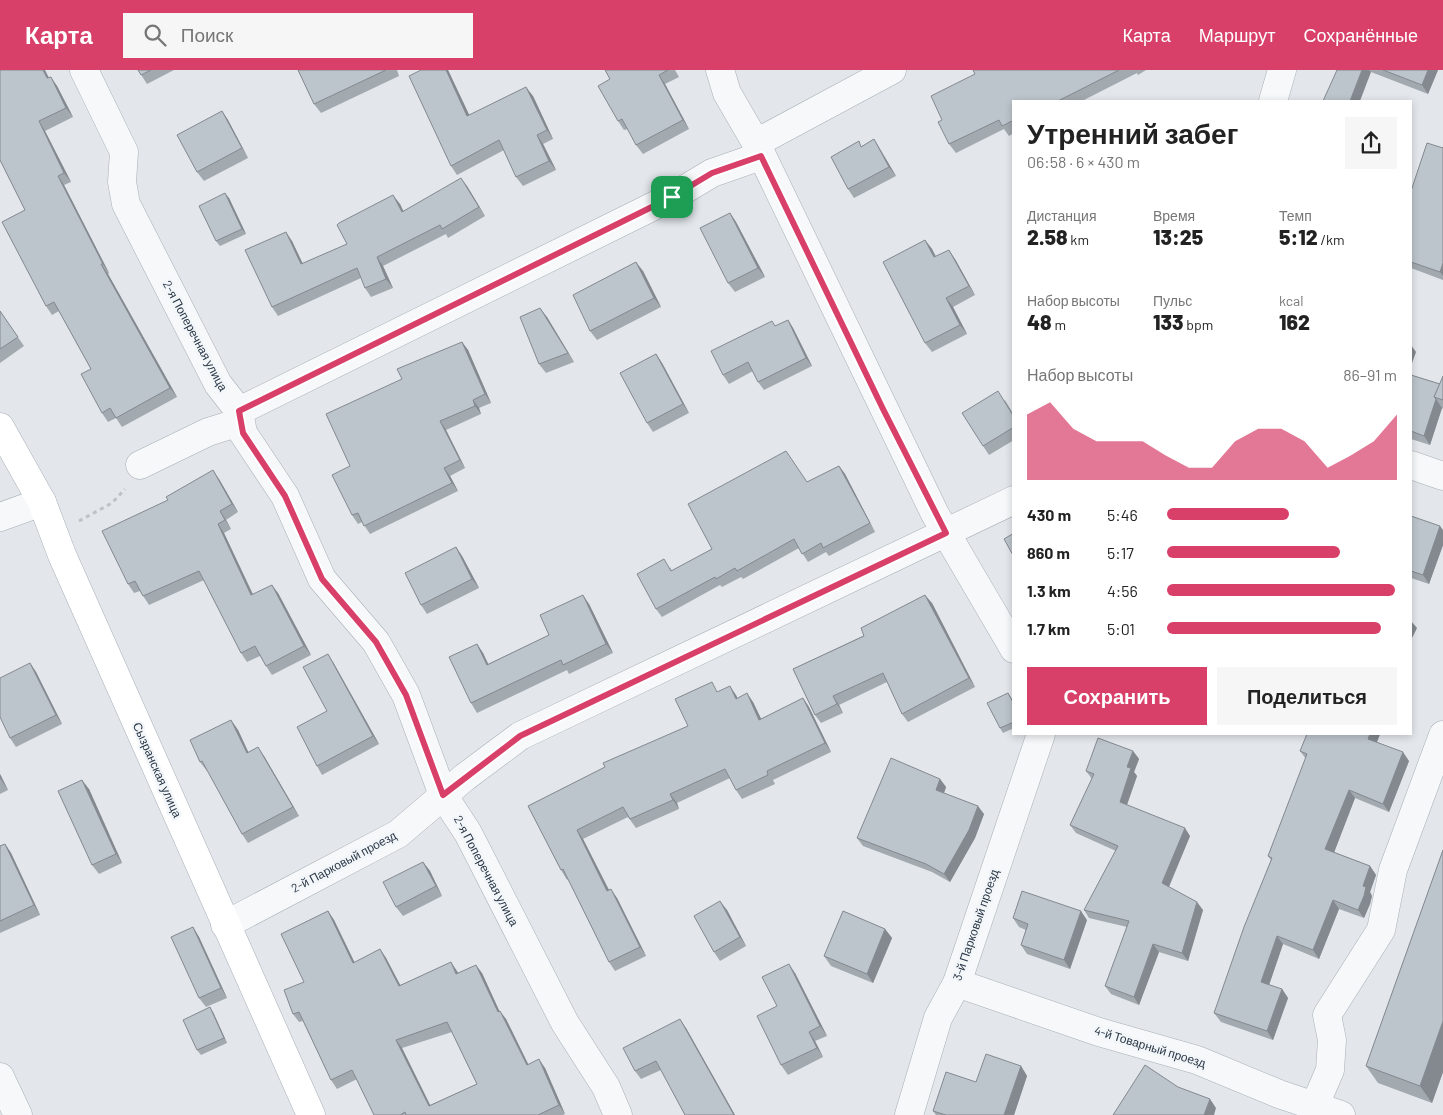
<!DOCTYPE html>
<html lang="ru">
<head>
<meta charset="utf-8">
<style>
	body { margin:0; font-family:Barlow,sans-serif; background:#f6f6f6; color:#222; height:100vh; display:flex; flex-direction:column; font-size:19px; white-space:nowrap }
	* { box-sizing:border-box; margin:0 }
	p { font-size:16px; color:#767676 }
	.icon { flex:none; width:28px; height:28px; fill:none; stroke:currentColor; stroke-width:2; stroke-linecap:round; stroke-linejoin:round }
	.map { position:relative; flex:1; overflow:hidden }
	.details { position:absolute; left:1012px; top:30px; width:400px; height:635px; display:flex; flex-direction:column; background:#fff; border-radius:0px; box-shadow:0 2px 8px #0003 }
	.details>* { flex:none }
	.pin { position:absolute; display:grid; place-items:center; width:42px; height:42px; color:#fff; margin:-21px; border-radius:10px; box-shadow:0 2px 8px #0006 }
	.round { display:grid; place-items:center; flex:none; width:52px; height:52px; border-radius:0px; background:#f6f6f6 }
	.summary { display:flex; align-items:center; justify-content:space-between; height:85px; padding:0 15px }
	h1 { font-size:28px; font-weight:800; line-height:38px }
	.figures { display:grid; grid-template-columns:repeat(3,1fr); gap:8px; height:85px; padding:5px 15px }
	.figures div { display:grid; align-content:center }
	.figures b { font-size:21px; font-weight:800 }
	.figures small { font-size:14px; font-weight:400 }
	.figures p { font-size:14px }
	.chart { height:140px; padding:10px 15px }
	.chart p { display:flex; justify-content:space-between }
	.chart svg { width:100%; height:90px; margin-top:5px; fill:#d8406a; opacity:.7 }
	.primary-button { display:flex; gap:10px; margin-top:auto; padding:10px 15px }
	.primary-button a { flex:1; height:58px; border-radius:0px; background:#d8406a; color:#fff; font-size:20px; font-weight:800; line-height:58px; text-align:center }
	.primary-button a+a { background:#f6f6f6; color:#222 }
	ul { padding:0 15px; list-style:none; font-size:16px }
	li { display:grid; grid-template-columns:80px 60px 1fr; align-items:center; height:38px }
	li i { height:12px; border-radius:6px; background:#d8406a }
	header { display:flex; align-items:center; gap:30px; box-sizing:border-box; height:70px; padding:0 25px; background:#d8406a; color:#fff }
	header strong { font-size:24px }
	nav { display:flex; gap:28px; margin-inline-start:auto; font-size:18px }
	.search { width:350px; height:45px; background:#f6f6f6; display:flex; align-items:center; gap:12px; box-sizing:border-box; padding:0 18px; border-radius:0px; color:#767676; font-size:19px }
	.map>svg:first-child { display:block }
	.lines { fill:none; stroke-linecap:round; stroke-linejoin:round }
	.street-casing { stroke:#a7afb7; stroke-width:29 }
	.secondary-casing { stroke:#a7afb7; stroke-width:29 }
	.path { stroke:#bdc2c8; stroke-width:3; stroke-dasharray:4 4; stroke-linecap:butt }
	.street { stroke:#f6f8fa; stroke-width:28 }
	.secondary { stroke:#fff; stroke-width:28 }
	.wall { fill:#a2a9af; fill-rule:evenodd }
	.shaded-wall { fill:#84898f }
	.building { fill:#bcc4cc; stroke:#84898f; fill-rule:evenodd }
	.route-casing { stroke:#fff; stroke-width:10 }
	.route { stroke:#d8406a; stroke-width:6 }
	.labels { text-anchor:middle; stroke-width:5; stroke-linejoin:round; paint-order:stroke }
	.street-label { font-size:12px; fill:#293746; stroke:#f3f6f9 }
</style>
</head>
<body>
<header>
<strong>Карта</strong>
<div class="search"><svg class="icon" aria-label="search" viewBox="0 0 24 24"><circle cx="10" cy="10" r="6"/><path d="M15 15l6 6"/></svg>Поиск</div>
<nav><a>Карта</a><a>Маршрут</a><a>Сохранённые</a></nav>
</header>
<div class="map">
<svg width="1443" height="1045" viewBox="0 0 1443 1045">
	<rect width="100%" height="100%" fill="#e3e7ec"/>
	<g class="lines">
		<!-- street casing -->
		<g class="street-casing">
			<g id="street">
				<polyline points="84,0 124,82 122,112 126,134 218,314 239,341 243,363 285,426 322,509 376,572 406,625 443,725 468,763 565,953 606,1017 618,1045"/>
				<polyline points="720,0 727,23 756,73 935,444 1014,579"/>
				<polyline points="1273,31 1282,0"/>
				<polyline points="756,73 892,0"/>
				<polyline points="239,341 672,127 712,103 761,86"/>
				<polyline points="140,395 208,362 240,352"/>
				<polyline points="1411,395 1443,406"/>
				<polyline points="0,447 42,432"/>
				<polyline points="225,855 398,764 465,707 520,666 1014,430"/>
				<polyline points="957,913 1099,962 1197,990 1279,1024 1341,1045"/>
				<polyline points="0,1007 18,1045"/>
				<polyline points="1315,1035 1330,1000 1332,970 1327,945 1381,860 1393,800 1443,665"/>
				<polyline points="909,1045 938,948 957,913 1041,664"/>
			</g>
		</g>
		<!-- secondary casing -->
		<g class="secondary-casing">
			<polyline id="secondary" points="0,357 42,432 62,485 311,1045"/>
		</g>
		<!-- path -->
		<polyline class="path" points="79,451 112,433 125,419"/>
		<!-- street -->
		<use href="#street" class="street"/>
		<!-- secondary -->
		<use href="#secondary" class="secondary"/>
	</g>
	<!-- wall -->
	<g class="wall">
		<polygon points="138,0 174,0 147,14"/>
		<polygon points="298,0 397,0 399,6 321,43 314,34"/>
		<polygon points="448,0 469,45 533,26 553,69 543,74 556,100 523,116 516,107 504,80 457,105 451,96"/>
		<polygon points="605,0 675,0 679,7 665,14 689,59 643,84 636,75 628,59 624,60 618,51 610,9"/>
		<polygon points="973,0 1146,0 1138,5 1137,3 1082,31 1014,31 1014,63 1009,66 1004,59 956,83 949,74 942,50 975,4"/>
		<polygon points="1337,0 1438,0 1428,24 1371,2"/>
		<polygon points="49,8 57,16 73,47 45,61 71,112 64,115 109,203 108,204 177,327 122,357 116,348 108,352 102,343 91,299 59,241 52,245 46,236 25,140 0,90"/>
		<polygon points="222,41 228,50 248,88 204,111 197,102"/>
		<polygon points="874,69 880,79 896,106 854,128 848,119 862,76"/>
		<polygon points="1443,77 1443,210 1411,198 1411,121"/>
		<polygon points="467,116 485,146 448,168 446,164 383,196 393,218 371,227 365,218 361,208 278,246 272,237 292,171 303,194 347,174 400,134 403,141"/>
		<polygon points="229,128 246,164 220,176 216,171"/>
		<polygon points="730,143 736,152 765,207 735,222 728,213"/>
		<polygon points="925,170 932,179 935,187 955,189 975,225 953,237 967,264 932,282 925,273"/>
		<polygon points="643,201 661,237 597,270 590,261"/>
		<polygon points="0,241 24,276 0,293"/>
		<polygon points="547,247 574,292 546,303 539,294"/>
		<polygon points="788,250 793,258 812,296 764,320 758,312 753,301 729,314 723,305"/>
		<polygon points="462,272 468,280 491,333 479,338 481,344 446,360 465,398 450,406 458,421 370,464 362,452 358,454 352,445 350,396 402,309"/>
		<polygon points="656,284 662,293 689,343 653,362 647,353"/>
		<polygon points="1411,305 1440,314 1443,306 1443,339 1442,338 1430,375 1411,369"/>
		<polygon points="1005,330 1014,345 1014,370 989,385 983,376"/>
		<polygon points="839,396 845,404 875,462 829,486 826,482 808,492 799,478 743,509 741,507 722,517 720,515 662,547 656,539 670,497 672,501 712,479 807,412"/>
		<polygon points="219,409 238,442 226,450 231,459 224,463 253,524 278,523 311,585 272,605 266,596 260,586 247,592 241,583 204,510 149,535 140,521 134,523 128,514"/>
		<polygon points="1411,446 1443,460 1443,475 1429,514 1411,508"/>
		<polygon points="456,477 462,486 479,518 427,544 421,535"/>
		<polygon points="932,533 975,617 908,652 902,644 887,612 839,635 843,643 821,653 815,645 793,599"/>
		<polygon points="589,534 613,583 569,604 567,600 477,643 471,633 477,574 483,583 488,594 549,565"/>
		<polygon points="333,592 379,674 322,705 317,696 327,641"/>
		<polygon points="30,593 36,602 62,654 16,677 10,668"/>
		<polygon points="718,622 736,625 737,628 753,632 761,649 803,628 809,637 831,682 773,710 775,714 742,729 736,720 730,708 677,733 679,739 636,758 628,747 583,769 609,820 617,828 646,886 615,901 609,892 568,809 567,810 561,800 528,736 688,656"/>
		<polygon points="1008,623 1014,632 1014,658 1003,663 1000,658"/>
		<polygon points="231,650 238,660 248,682 264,686 299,746 248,773 242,764 208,700 207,701 200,692"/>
		<polygon points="1380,664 1377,672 1409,691 1389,742 1355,728 1334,782 1370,796 1376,805 1370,822 1372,826 1370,834 1364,848 1339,839 1319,889 1283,874 1269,915 1282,919 1288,928 1273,970 1221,952 1214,943 1271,790 1268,786 1306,689 1300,681"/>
		<polygon points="1133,681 1139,689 1134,702 1137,706 1127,735 1190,766 1169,817 1203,840 1188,891 1159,882 1139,935 1111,924 1105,916 1127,857 1089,848 1084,840 1116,781 1076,763 1070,755 1092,709 1086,701"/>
		<polygon points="0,704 8,720 0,724"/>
		<polygon points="940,709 946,717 944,723 984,744 975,768 950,812 932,802 863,776 857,768"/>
		<polygon points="89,719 122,793 99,804 92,795"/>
		<polygon points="5,774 11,783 40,845 0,863 0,776"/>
		<polygon points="1443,780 1443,1002 1432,1033 1378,1013 1366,996"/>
		<polygon points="423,792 430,801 442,826 403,846 396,837"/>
		<polygon points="727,840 746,876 720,891 714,882"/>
		<path d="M 328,841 L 334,850 L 355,893 L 380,879 L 386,888 L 400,915 L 457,901 L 458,903 L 482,903 L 499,941 L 506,949 L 528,994 L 545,998 L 565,1044 L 563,1045 L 374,1045 L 357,1009 L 337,1019 L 331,1010 L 303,951 L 299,952 L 293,944 ZM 452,962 L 477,1014 L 430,1035 L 402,978 Z"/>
		<polygon points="1013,848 1087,850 1070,899 1027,884 1021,875 1026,860 1019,857"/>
		<polygon points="193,857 199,867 227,928 206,937 199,928"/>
		<polygon points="885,859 892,868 873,913 831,896 824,886"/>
		<polygon points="795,903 827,966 815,971 823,987 788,1005 781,995 777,936"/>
		<polygon points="213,942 227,973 201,985 197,980"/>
		<polygon points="686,958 735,1045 685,1045 661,1000 641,1009 635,1001"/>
		<polygon points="1021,996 1027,1006 1014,1045 936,1045 933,1041 976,1012"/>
	</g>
	<!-- shaded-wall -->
	<g class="shaded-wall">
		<polygon points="43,0 45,0 54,18 47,8"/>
		<polygon points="446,0 448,0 474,55 467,46"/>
		<polygon points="1362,0 1369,0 1371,2 1360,31 1350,31"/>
		<polygon points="1428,0 1438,0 1428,24 1422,15"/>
		<polygon points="659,5 665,14 689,59 683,50"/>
		<polygon points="51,7 57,16 73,47 66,38"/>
		<polygon points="526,17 533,26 553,69 547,60"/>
		<polygon points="222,41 228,50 248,88 242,78"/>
		<polygon points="39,51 45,61 71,112 64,103"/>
		<polygon points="537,65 543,74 556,100 549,91"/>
		<polygon points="874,69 880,79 896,106 889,97"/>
		<polygon points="58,106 64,115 109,203 103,194"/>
		<polygon points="461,108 467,116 485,146 479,137"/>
		<polygon points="225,123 229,128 246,164 242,159"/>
		<polygon points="393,125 400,134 408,151 402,142"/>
		<polygon points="730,143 736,152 765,207 758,198"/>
		<polygon points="286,162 292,171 307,203 301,194"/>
		<polygon points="925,170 932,179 941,196 934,187"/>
		<polygon points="949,180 955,189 975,225 969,216"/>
		<polygon points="377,187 383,196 393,218 386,209"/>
		<polygon points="636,192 643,201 661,237 654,228"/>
		<polygon points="1443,193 1443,206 1440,202"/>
		<polygon points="101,194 108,204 177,327 170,318"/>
		<polygon points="946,228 953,237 967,264 960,255"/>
		<polygon points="540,238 547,247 574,292 568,283"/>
		<polygon points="788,250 793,258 812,296 806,288"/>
		<polygon points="462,272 468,280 491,333 485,324"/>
		<polygon points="1411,275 1416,282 1411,296"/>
		<polygon points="656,284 662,293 689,343 683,334"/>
		<polygon points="1436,329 1442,338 1430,375 1424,366"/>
		<polygon points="473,330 479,338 481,344 475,336"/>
		<polygon points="440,351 446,360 465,398 460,390"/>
		<polygon points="839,396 845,404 875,462 870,453"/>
		<polygon points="444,398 450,406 458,421 452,413"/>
		<polygon points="213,400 219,409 238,442 232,434"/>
		<polygon points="220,441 226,450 231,459 225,450"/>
		<polygon points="218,454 224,463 257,534 251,525"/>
		<polygon points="1440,456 1443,460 1443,475 1429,514 1423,505"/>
		<polygon points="456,477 462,486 479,518 472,509"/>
		<polygon points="272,515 278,523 311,585 304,576"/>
		<polygon points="583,525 589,534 613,583 606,574"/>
		<polygon points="925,525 932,533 975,617 969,608"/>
		<polygon points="1411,551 1417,558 1411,570"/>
		<polygon points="477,574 483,583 493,604 487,595"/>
		<polygon points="328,584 333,592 379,674 373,666"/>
		<polygon points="30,593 36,602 62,654 56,645"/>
		<polygon points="730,616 736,625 742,638 736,629"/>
		<polygon points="747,623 753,632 766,659 759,650"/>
		<polygon points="833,626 839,635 843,643 837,634"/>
		<polygon points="803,628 809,637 831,682 825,673"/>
		<polygon points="231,650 238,660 253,692 247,683"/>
		<polygon points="1370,664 1380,664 1375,677 1368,669"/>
		<polygon points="258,677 264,686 299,746 293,737"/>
		<polygon points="1133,681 1139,689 1134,702 1137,706 1125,740 1120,732 1127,697"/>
		<polygon points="1403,682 1409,691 1389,742 1383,734"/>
		<polygon points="0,704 8,720 0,708"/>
		<polygon points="940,709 946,717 942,729 936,720"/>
		<polygon points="82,710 89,719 122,793 116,784"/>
		<polygon points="1349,720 1355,728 1332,788 1325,779"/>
		<polygon points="670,724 677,733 679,739 673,730"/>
		<polygon points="978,736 984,744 975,768 950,812 944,804"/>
		<polygon points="1185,758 1190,766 1167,821 1162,813"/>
		<polygon points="577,760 583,769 614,830 607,821"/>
		<polygon points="5,774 11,783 40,845 34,835"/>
		<polygon points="423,792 430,801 442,826 436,816"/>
		<polygon points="1370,796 1376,805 1370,822 1372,826 1370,834 1364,848 1358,840 1363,816"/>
		<polygon points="611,819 617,828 646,886 640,877"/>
		<polygon points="1333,830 1339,839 1319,889 1313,880"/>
		<polygon points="720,831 727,840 746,876 740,867"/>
		<polygon points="1197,832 1203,840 1188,891 1182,883"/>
		<polygon points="328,841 334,850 359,902 353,893"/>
		<polygon points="1081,841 1087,850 1070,899 1064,890"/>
		<polygon points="193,857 199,867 227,928 221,918"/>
		<polygon points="885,859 892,868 873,913 867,904"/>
		<polygon points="1277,866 1283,874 1267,921 1261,912"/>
		<polygon points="1153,874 1159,882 1139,935 1134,927"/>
		<polygon points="380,879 386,888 405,924 399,916"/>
		<polygon points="451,892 457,901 462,912 456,904"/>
		<polygon points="789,894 795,903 827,966 820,956"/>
		<polygon points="476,895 482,903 504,951 498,942"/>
		<polygon points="1282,919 1288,928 1273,970 1267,961"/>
		<polygon points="210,937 213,942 227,973 224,968"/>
		<polygon points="500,941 506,949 533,1004 527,995"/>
		<polygon points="680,949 686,958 735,1045 734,1045"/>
		<polygon points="1443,951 1443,1002 1432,1033 1420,1016"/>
		<polygon points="809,962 815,971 823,987 817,978"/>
		<polygon points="396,970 402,978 435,1045 429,1036"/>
		<polygon points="539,989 545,998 565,1044 559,1035"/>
		<polygon points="1021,996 1027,1006 1014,1045 1004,1045"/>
		<polygon points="1210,1029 1216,1038 1214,1045 1204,1045"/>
	</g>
	<!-- building -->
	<g class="building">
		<polygon points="0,0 43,0 47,8 51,7 66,38 39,51 64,103 58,106 103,194 101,194 170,318 116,348 110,338 102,343 81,304 91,299 54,232 46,236 2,152 25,140 0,90"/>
		<polygon points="138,0 151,0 141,5"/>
		<polygon points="298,0 386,0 314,34"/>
		<polygon points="421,0 446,0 467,46 526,17 547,60 537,65 549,91 516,107 499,70 451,96 409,6"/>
		<polygon points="605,0 668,0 659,5 683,50 636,75 622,49 618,51 598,16 610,9"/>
		<polygon points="973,0 1119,0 1058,31 1014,31 1014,50 1002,56 999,50 949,74 938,52 942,50 931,26 975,4"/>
		<polygon points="1337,0 1362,0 1350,31 1323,31"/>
		<polygon points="1383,0 1428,0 1422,15"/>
		<polygon points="222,41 242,78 197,102 177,65"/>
		<polygon points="874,69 889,97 848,119 831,87 859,71 861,77"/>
		<polygon points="1427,73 1443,78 1443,77 1443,193 1440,202 1411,192 1411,121"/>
		<polygon points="461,108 479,137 442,159 440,155 377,187 386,209 365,218 357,198 272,237 245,180 286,162 301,194 347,174 337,155 339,153 393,125 402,142"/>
		<polygon points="225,123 242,159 216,171 199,136"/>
		<polygon points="730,143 758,198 728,213 700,158"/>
		<polygon points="925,170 934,187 949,180 969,216 946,228 960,255 925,273 883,192"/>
		<polygon points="636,192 654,228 590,261 573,225"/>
		<polygon points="540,238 568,283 539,294 520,247"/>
		<polygon points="0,241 18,267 0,279"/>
		<polygon points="788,250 806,288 758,312 748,292 723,305 711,281 772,251 775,256"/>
		<polygon points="462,272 485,324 473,330 475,336 440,351 460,390 444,398 452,413 364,456 358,443 352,445 332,405 350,396 326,344 402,309 397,299"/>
		<polygon points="656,284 683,334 647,353 620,303"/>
		<polygon points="1411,305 1440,314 1434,327 1436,329 1424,366 1411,361"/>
		<polygon points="1443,306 1443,330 1434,327"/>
		<polygon points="998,321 1014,347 1014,357 983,376 962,343"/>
		<polygon points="786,381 807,412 839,396 870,453 823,478 821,473 802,484 794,469 737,501 735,498 716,509 715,507 656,539 637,504 664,489 671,501 712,479 688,434"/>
		<polygon points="213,400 232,434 220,441 225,450 218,454 251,525 272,515 304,576 266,596 255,576 241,583 199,501 143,526 135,511 128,514 102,461 168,430 166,427"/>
		<polygon points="1411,446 1440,456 1423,505 1411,501"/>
		<polygon points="1014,463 1014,487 1004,469"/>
		<polygon points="456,477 472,509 421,535 405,503"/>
		<polygon points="583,525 606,574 563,595 561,590 471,633 449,587 477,574 487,595 549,565 540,545"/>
		<polygon points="925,525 969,608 902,644 883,603 833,626 837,634 815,645 793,599 864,566 861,558"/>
		<polygon points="328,584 373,666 317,696 297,657 327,641 303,597"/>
		<polygon points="30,593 56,645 10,668 0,647 0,608"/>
		<polygon points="712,612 717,622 730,616 736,629 747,623 759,650 803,628 825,673 767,701 768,705 736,720 725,699 670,724 673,730 630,749 623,737 577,760 607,821 611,819 640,877 609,892 563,799 561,800 528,736 605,697 603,693 688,656 675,629"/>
		<polygon points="1008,623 1014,634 1014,652 1000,658 987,633"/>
		<polygon points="231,650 247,683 258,677 293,737 242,764 202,691 200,692 190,670"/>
		<polygon points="1307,664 1370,664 1368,669 1403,682 1383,734 1349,720 1325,779 1370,796 1363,816 1366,817 1364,826 1358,840 1333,830 1313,880 1277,866 1261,912 1282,919 1267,961 1214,943 1244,857 1272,788 1268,786 1307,684 1300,681"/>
		<polygon points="1098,668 1133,681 1127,697 1131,698 1120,732 1185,758 1162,813 1197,832 1182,883 1153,874 1134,927 1105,916 1129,851 1084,840 1118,776 1070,755 1094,704 1086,701"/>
		<polygon points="891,688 940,709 936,720 978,736 969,760 944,804 926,794 857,768"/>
		<polygon points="82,710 116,784 92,795 58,721"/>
		<polygon points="5,774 34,835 0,851 0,776"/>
		<polygon points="1443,780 1443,951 1420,1016 1366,996"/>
		<polygon points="423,792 436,816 396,837 383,812"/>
		<polygon points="1022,821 1081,841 1064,890 1021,875 1028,854 1013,848"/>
		<polygon points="720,831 740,867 714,882 694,846"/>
		<path d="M 328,841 L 353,893 L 380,879 L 399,916 L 451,892 L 456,904 L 476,895 L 498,942 L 500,941 L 527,995 L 539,989 L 559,1035 L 538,1045 L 406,1045 L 405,1042 L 400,1045 L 374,1045 L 352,1000 L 331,1010 L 299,942 L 293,944 L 284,920 L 304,912 L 281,864 ZM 447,952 L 477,1014 L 429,1036 L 396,970 Z"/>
		<polygon points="843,841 885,859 867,904 824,886"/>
		<polygon points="193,857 221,918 199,928 171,867"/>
		<polygon points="789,894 820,956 809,962 817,978 781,995 757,946 777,936 762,907"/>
		<polygon points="210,937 224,968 197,980 183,950"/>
		<polygon points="680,949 734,1045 685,1045 656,991 635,1001 623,978"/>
		<polygon points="986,984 1021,996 1004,1045 946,1045 933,1041 946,1002 976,1012"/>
		<polygon points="1145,995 1178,1017 1210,1029 1204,1045 1113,1045"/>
	</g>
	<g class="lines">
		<!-- route casing -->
		<g class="route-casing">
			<polygon id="route" points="761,86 883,339 946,463 520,666 443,725 406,625 376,572 322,509 285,426 243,363 239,341 672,127 712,103"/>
		</g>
		<!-- route -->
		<use href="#route" class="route"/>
	</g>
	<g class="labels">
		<!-- street labels -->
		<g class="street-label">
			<text transform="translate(195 266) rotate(62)" y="4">2-я Поперечная улица</text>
			<text transform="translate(157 700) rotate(66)" y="4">Сызранская улица</text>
			<text transform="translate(344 792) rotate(-28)" y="4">2-й Парковый проезд</text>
			<text transform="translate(486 801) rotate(62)" y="4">2-я Поперечная улица</text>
			<text transform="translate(976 855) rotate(-71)" y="4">3-й Парковый проезд</text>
			<text transform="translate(1150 977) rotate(17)" y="4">4-й Товарный проезд</text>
		</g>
	</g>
</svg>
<div class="pin" style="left:672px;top:127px;background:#1e9e55"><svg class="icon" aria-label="arrive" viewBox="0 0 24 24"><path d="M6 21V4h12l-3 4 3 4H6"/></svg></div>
<section class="details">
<div class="summary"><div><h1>Утренний забег</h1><p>06:58 · 6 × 430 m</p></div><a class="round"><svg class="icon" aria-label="share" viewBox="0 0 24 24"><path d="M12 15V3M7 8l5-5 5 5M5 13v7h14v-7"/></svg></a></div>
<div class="figures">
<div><p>Дистанция</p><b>2.58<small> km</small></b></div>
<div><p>Время</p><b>13:25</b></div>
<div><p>Темп</p><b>5:12<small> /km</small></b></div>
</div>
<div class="figures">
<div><p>Набор высоты</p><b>48<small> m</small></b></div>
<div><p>Пульс</p><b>133<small> bpm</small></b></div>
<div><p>kcal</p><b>162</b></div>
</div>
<div class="chart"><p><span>Набор высоты</span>86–91 m</p>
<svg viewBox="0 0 160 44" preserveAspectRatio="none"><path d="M0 44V12L10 6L20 19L30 25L40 25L50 25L60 32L70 38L80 38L90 25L100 19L110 19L120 25L130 38L140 32L150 25L160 12V44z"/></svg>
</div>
<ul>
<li><b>430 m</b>5:46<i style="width:53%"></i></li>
<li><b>860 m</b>5:17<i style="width:75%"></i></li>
<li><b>1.3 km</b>4:56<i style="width:99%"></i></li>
<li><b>1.7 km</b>5:01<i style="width:93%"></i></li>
</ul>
<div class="primary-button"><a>Сохранить</a><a>Поделиться</a></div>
</section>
</div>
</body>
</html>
